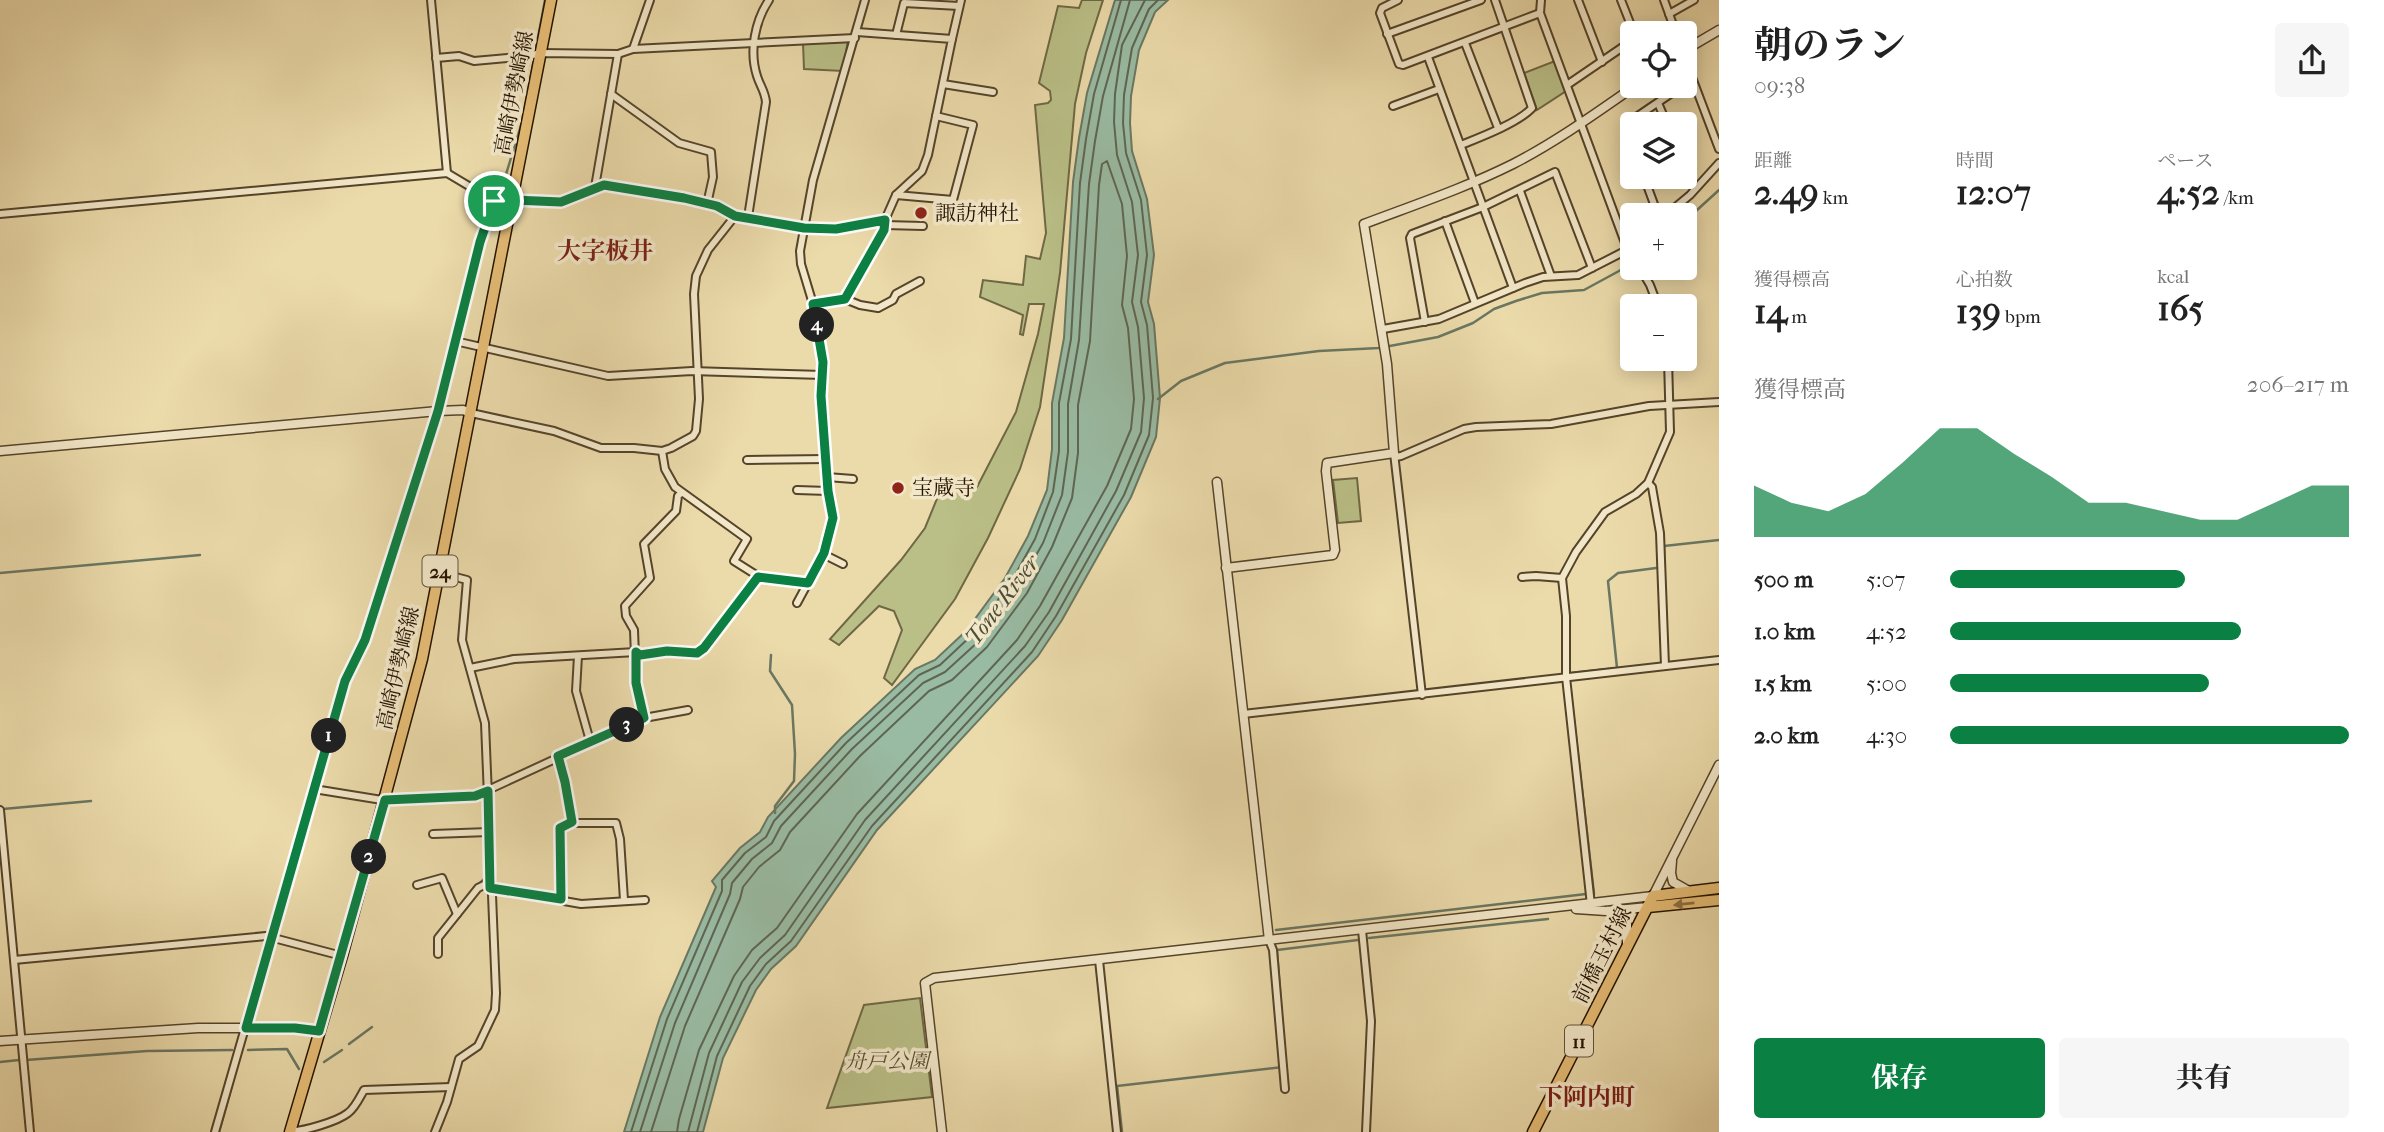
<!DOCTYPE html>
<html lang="ja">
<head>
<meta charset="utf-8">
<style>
	body { margin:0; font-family:"IM FELL French Canon","Noto Serif JP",serif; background:#f6f6f6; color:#222; height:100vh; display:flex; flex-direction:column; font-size:26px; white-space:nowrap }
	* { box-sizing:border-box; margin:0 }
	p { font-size:23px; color:#767676 }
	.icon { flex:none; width:38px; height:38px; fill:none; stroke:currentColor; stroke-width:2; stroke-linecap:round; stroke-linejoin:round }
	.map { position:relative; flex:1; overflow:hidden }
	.details { display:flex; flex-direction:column; background:#fff; width:665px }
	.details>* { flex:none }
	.buttons { position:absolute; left:1620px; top:21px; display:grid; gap:14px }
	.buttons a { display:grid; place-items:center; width:77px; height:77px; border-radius:7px; background:#fff; box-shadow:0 4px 18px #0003; font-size:35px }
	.pin { position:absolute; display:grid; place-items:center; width:60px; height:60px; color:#fff; margin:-30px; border:4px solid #fff; border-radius:50%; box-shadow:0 2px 7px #0007 }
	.km { position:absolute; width:35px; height:35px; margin:-18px; border-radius:50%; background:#222; color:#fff; font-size:19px; line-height:35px; text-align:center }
	.round { display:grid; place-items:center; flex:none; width:74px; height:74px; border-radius:7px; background:#f6f6f6 }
	.overview { display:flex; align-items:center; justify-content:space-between; height:119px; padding:0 35px }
	h1 { font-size:38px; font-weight:700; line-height:52px }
	.metrics { display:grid; grid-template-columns:repeat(3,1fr); gap:10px; height:119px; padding:7px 35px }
	.metrics div { display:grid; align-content:center }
	.metrics b { font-size:35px; font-weight:700 }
	.metrics small { font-size:19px; font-weight:400 }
	.metrics p { font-size:19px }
	.chart { height:196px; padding:14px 35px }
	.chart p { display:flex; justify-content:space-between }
	.chart svg { width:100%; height:126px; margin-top:7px; fill:#0b8043; opacity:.7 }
	.action { display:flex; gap:14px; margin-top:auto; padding:14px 35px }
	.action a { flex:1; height:80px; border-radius:7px; background:#0b8043; color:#fff; font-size:28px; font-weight:700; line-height:80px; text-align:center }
	.action a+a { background:#f6f6f6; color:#222 }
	ul { padding:0 35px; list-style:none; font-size:23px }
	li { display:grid; grid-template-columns:112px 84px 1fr; align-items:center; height:52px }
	li i { height:18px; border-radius:9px; background:#0b8043 }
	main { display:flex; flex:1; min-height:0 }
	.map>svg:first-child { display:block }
	.green { fill:#babf87; stroke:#6e6844; stroke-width:2 }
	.water { fill:#99bba3; stroke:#6a7762; stroke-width:2 }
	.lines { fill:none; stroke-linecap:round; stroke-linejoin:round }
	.shore { stroke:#5e6652; stroke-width:2 }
	.stream { stroke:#6a7762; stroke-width:2.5 }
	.minor-casing { stroke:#55442a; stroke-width:10 }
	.tertiary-casing { stroke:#55442a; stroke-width:11 }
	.primary-casing { stroke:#231200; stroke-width:13 }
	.minor { stroke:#f2e7c8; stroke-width:6 }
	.tertiary { stroke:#f2e7c8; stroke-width:8 }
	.primary { stroke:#e6bd75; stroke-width:10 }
	.oneway { fill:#8e7040 }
	.route-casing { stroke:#fff; stroke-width:14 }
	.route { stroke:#0b8043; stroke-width:9 }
	.poi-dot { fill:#8f2418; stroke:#f2e7c8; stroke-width:2.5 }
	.labels { text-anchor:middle; stroke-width:7; stroke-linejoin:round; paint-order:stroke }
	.shield { fill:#f2e7c8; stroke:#61523c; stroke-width:2 }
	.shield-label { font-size:19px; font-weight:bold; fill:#231200 }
	.street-label { font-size:21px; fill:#231200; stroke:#f2e7c8 }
	.poi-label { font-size:21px; fill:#231200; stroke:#f2e7c8; text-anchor:start }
	.park-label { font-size:21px; font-style:italic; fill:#584f2f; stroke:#f2e7c8 }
	.water-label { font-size:23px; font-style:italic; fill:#4c4d39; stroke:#f2e7c8 }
	.quarter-label { font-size:24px; font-weight:bold; fill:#7a1f14; stroke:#f2e7c8 }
</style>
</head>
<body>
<main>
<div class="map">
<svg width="1719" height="1132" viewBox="0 0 1719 1132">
	<rect width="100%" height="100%" fill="#ebdaaa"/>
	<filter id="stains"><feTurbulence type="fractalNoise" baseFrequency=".00286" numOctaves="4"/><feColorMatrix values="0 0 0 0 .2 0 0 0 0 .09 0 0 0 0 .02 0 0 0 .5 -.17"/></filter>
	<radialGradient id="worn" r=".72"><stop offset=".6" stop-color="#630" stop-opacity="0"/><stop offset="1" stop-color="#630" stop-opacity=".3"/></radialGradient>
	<!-- green -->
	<g class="green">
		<polygon points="1082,0 1103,0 1086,53 1075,104 1060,273 1040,407 1020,469 988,538 955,599 892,685 884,678 902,630 894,611 879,606 839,645 830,639 901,560 925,528 945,479 976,489 1016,412 1038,334 1044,304 1029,304 1023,335 1020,334 1023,315 980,297 983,280 1023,285 1026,256 1040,259 1046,233 1035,105 1048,103 1051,100 1050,91 1039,83 1058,6 1079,8"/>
		<polygon points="848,40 843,71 804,69 803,43"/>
		<polygon points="1555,61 1566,91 1537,110 1524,73"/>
		<polygon points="1357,478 1361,521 1338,523 1333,480"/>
		<polygon points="920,998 932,1097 827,1108 864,1005"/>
	</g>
	<!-- water -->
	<polygon class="water" points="1115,0 1168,0 1155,12 1139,50 1131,96 1130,123 1132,151 1147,199 1154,255 1148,302 1154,324 1160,398 1156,437 1131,497 1062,620 1038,656 877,830 796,946 771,969 756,990 723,1058 703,1132 624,1132 660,1017 716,887 712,881 740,848 760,832 768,817 841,738 915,669 935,660 966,631 1005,578 1028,536 1047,490 1052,449 1052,403 1064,338 1073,182 1079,138 1087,93"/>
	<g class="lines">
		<!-- shore -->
		<g class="shore">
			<polyline points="631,1132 667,1019 722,891 722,880 745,853 766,837 774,821 846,743 919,675 940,665 972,635 1011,582 1035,539 1053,492 1059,451 1059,403 1071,339 1080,183 1086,139 1094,94 1121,0"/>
			<polyline points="640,1132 675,1023 730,894 732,883 752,859 772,843 781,826 852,749 923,683 945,672 979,641 1018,587 1043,543 1062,495 1068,452 1068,404 1079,340 1089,184 1095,141 1103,96 1130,0"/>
			<polyline points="651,1132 685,1026 740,899 743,887 759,867 780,850 790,832 860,756 929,691 952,680 987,647 1027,593 1052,547 1072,498 1078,453 1078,405 1090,341 1099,185 1102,164 1107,161 1122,204 1127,256 1122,305 1128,328 1134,399 1131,429 1107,486 1040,606 1017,640 857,814 777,928 752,950 734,976 699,1050 679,1119 677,1132"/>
			<polyline points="688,1132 709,1053 742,982 760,958 785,935 865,820 1025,646 1049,612 1116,491 1141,432 1144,398 1138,327 1132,302 1138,255 1132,202 1117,155 1114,122 1115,94 1122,45 1145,0"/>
			<polyline points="697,1132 717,1056 750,986 766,964 791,941 872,826 1032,652 1056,616 1124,495 1149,435 1153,398 1147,325 1141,302 1147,255 1141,200 1126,153 1123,123 1124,95 1132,48 1149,9 1158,0"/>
		</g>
		<!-- stream -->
		<g class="stream">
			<polyline points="499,197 523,119 545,0"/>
			<polyline points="1685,221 1719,190"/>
			<polyline points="460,336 482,248 495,207"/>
			<polyline points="1158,399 1181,381 1225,363 1319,351 1379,348 1438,337 1473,323 1494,309 1516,301 1542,293 1584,290 1619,271 1633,261"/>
			<polyline points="443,404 458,348"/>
			<polyline points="1664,558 1664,546 1719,540"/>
			<polyline points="393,564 440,418"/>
			<polyline points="0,573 200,555"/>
			<polyline points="771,655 770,671 792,705 795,754 794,781 775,806 775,813"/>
			<polyline points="1571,673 1617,668 1608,581 1618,573 1656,568"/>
			<polyline points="1570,685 1594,894"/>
			<polyline points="318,785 347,685 369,641 390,574"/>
			<polyline points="3,809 91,801"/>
			<polyline points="475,888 485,878"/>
			<polyline points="1276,930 1586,894"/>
			<polyline points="277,932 315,796"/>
			<polyline points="1369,938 1548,919"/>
			<polyline points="253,1013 273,943"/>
			<polyline points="349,1044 372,1027"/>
			<polyline points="248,1050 287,1049 299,1069"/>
			<polyline points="1285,1059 1277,950 1358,940"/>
			<polyline points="26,1060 147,1051 232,1050"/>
			<polyline points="0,1062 19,1060"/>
			<polyline points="324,1062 342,1050"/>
			<polyline points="219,1132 241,1053"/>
			<polyline points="1122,1132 1117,1086 1283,1067"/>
		</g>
		<!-- minor casing -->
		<g class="minor-casing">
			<g id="minor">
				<polyline points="431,0 447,173"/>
				<polyline points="1398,0 1382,8 1380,13 1399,64 1403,65 1540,13"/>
				<polyline points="1541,0 1540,13 1625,243 1633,256"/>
				<polyline points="1578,0 1602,62"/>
				<polyline points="1621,0 1634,33"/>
				<polyline points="1664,0 1676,33"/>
				<polyline points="1669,14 1694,0"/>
				<polyline points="1387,34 1481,0"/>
				<polyline points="896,35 904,3 959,6"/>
				<polyline points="952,39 961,0"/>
				<polyline points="1465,43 1498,128"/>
				<polyline points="633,49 650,0"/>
				<polyline points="1428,57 1513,288"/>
				<polyline points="436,58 459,56 474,61 528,56 541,53 618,54 633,49 855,38"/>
				<polyline points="1685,59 1719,149"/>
				<polyline points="943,84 993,92"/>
				<polyline points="1567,85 1633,40"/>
				<polyline points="611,94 679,143 711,152 713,177 707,204"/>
				<polyline points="1658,103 1667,124"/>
				<polyline points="1393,106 1439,89"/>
				<path d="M 1461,145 C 1481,137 1518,123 1532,108 L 1495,0"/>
				<polyline points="1633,145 1627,128 1629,122 1682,86"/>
				<polyline points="1685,171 1694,189"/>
				<polyline points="1644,177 1658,215"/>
				<polyline points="595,187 618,54"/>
				<polyline points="1520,191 1551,276"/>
				<polyline points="896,195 953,200 973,125 936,116"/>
				<polyline points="513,200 561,202 604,185 684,198 717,206 735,216 804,227 836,229 885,220 896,195 922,171 928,155 952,39 857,32"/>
				<polyline points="0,214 447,173 494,201 512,205"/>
				<polyline points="1666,215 1690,195 1719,163"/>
				<path d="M 748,217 L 766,102 C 765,91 760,86 757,76 C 749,51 755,21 769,0"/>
				<polyline points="1445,221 1475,303"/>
				<polyline points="885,225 923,226"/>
				<polyline points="1640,268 1650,285 1658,306"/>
				<polyline points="845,299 884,230 885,220"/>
				<polyline points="813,304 845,299 860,305 878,308 893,300 896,294 920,281"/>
				<polyline points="1425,322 1410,238 1412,234 1483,207 1555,172 1592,268"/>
				<polyline points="1383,329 1439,319 1525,283 1543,277 1578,275 1623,252 1633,244"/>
				<polyline points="455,341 608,376 692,371 823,375"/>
				<polyline points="471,413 554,431 601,448 634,448 662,451 671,448 693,436 696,431 699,399 694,294 696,276 708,250 735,216"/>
				<polyline points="662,451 665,469 675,487 747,539 734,561 761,578 808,584"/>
				<polyline points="1394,453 1422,695"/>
				<polyline points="1395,457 1401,456 1464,429 1476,427 1551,424 1649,406 1719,402"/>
				<polyline points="747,460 826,459"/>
				<polyline points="827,477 853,479"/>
				<polyline points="1648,483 1652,487 1660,533 1665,666"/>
				<polyline points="797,490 828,491"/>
				<polyline points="823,554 843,564"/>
				<polyline points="1522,577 1536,576 1562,578"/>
				<polyline points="797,603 824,553 833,518 828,491 821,396 823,362 813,304 801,264 800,251 813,180 865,0"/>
				<polyline points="578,656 576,691 590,741"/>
				<polyline points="470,668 514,659 636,652 640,655 667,651 697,653 704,648 758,577"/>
				<polyline points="1243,714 1719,660"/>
				<polyline points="644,718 636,683 634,630 626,616 625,606 650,578 644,544 676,511 678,496 681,493"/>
				<polyline points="558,756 565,782 572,823"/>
				<polyline points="314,789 382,800 475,796 644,718 688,710"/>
				<polyline points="0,810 30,1132"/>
				<polyline points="433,834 489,832"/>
				<polyline points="417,885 442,878 457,914"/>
				<polyline points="490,888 581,904 645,900"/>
				<polyline points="561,899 560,828 572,823 616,823 620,839 624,900"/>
				<polyline points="1591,905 1566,677 1566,616 1562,578 1576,552 1605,512 1636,494 1648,483 1670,432 1668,359"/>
				<polyline points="1362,930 1371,1021 1366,1132"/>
				<polyline points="1269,940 1273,950 1285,1089"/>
				<polyline points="438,954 438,938 478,888 490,882"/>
				<polyline points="14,960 266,936 342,956"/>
				<polyline points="1099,960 1117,1132"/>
				<path d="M 290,1131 C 303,1132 338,1121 348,1113 C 355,1108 360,1097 364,1090 L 451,1087"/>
				<polyline points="215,1132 345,681 365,640 438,411 480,242 494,201"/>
				<polyline points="435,1132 447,1102 459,1059 478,1046 495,1010 496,993 485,723 462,640 467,580 440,573"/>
			</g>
		</g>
		<!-- tertiary casing -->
		<g class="tertiary-casing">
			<g id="tertiary">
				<polyline points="1685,50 1719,30"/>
				<polyline points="0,451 438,411 463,410 471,413"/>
				<polyline points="1217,482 1269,940"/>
				<path d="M 1226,568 L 1333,555 L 1335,550 L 1326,471 L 1327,463 L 1394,453 L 1387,364 L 1364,224 C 1414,205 1465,188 1513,164 C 1556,142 1596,113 1635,86"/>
				<polyline points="1672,861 1671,873 1673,882 1689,891"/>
				<polyline points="1576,909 1606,911 1648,907"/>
				<polyline points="1608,911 1618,916 1627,924 1627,944"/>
				<polyline points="0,1041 198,1028 295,1028 319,1032"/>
				<polyline points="942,1132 925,983 934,978 1653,896 1719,765"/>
			</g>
		</g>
		<!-- primary casing -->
		<g class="primary-casing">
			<g id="primary">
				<polyline points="1648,907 1719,900"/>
				<polyline points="290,1132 342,956 422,659 551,0"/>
				<polyline points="1533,1132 1653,896 1719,888"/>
			</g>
		</g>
		<!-- minor -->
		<use href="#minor" class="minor"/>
		<!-- tertiary -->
		<use href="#tertiary" class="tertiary"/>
		<!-- primary -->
		<use href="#primary" class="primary"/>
	</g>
	<!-- one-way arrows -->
	<defs><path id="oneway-solid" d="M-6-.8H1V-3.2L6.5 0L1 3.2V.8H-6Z" transform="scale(1.75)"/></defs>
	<use class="oneway" href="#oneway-solid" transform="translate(1684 904) rotate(174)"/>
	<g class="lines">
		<!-- route casing -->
		<g class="route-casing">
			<polygon id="route" points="604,185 684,198 717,206 735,216 804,228 836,229 885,220 884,230 845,299 813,304 823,362 821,396 828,491 833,518 824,553 808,583 758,577 704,648 697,653 667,651 640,655 636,652 636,683 644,718 558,756 565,782 572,822 560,828 561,899 490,888 488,791 475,796 385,800 319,1031 295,1028 246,1028 345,681 365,640 438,411 480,242 494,201 512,205 513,200 561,202"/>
		</g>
		<!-- route -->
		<use href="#route" class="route"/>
	</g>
	<!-- markers -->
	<g class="poi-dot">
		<circle cx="921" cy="213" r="7"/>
		<circle cx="898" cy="488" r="7"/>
	</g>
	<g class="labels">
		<!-- shield labels -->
		<g class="shield">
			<rect x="422.5" y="555.5" width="35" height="31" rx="5"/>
			<rect x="1565" y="1025.5" width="28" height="31" rx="5"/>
		</g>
		<g class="shield-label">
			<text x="440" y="578">24</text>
			<text x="1579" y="1048">11</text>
		</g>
		<!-- street labels -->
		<g class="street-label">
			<text transform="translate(514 93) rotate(-79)" y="7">高崎伊勢崎線</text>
			<text transform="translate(398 668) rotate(-77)" y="7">高崎伊勢崎線</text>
			<text transform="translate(1602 955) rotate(-63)" y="7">前橋玉村線</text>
		</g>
		<!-- poi labels -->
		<g class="poi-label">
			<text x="935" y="220">諏訪神社</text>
			<text x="912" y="495">宝蔵寺</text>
		</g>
		<!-- park labels -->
		<g class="park-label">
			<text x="887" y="1068">舟戸公園</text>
		</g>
		<!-- water labels -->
		<g class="water-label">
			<text transform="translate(1002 600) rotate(-53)" y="8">Tone River</text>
		</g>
		<!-- quarter labels -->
		<g class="quarter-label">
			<text x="605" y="259">大字板井</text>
			<text x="1587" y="1105">下阿内町</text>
		</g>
	</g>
	<rect width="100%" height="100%" filter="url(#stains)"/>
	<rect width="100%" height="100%" fill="url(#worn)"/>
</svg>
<div class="buttons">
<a><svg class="icon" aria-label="locate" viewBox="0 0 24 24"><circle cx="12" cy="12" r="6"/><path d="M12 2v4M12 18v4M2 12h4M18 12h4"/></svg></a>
<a><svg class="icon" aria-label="layers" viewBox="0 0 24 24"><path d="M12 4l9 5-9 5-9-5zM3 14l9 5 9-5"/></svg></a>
<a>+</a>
<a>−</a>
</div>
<div class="pin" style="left:494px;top:201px;background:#1e9e55"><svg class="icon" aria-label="arrive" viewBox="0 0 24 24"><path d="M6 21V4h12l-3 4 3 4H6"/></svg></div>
<b class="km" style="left:329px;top:736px">1</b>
<b class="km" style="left:369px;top:857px">2</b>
<b class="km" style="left:627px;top:725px">3</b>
<b class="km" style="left:817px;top:325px">4</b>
</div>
<section class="details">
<div class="overview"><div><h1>朝のラン</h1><p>09:38</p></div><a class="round"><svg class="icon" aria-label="share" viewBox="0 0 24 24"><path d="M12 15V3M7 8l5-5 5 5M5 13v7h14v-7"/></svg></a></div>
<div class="metrics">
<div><p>距離</p><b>2.49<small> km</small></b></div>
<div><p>時間</p><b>12:07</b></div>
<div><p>ペース</p><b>4:52<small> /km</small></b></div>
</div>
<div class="metrics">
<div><p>獲得標高</p><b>14<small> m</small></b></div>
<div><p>心拍数</p><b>139<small> bpm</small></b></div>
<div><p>kcal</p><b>165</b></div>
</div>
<div class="chart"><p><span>獲得標高</span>206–217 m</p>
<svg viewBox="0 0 160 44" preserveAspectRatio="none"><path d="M0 44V26L10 32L20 35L30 29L40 18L50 6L60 6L70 15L80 23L90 32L100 32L110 35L120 38L130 38L140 32L150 26L160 26V44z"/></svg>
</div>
<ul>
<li><b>500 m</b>5:07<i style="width:59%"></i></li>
<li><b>1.0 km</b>4:52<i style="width:73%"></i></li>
<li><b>1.5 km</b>5:00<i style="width:65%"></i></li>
<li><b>2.0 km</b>4:30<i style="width:100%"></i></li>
</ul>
<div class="action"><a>保存</a><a>共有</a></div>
</section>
</main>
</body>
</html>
